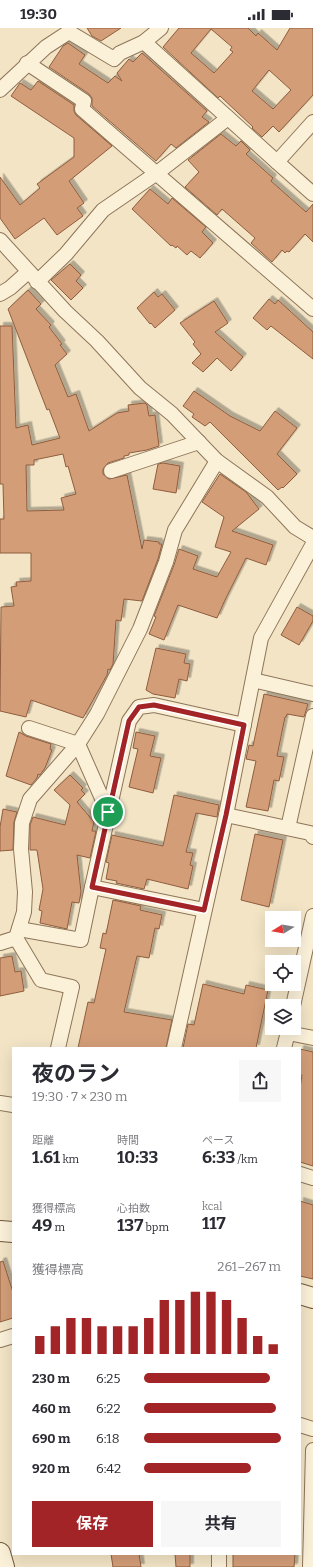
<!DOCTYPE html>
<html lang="ja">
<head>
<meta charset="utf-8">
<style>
	body { margin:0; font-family:Bitter,"Noto Sans JP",serif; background:#f7f7f7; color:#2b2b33; height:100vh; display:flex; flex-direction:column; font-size:15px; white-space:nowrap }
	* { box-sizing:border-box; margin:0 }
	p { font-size:13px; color:#7c7c81 }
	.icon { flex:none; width:22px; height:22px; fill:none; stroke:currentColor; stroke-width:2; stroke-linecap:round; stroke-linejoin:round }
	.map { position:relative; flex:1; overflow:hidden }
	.sheet { position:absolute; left:12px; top:1019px; width:289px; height:508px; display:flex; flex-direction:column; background:#fff; border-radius:0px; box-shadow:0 4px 16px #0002 }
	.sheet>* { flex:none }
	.needle { width:26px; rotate:259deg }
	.fabs { position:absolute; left:265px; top:883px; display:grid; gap:8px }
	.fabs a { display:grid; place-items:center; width:36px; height:36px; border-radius:0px; background:#fff; box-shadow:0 4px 16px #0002; font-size:20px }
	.pin { position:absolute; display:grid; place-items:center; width:34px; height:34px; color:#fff; margin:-17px; border:2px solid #fff; border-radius:50%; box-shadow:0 1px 4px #0007 }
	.round { display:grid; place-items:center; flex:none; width:42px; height:42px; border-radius:0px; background:#f7f7f7 }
	.summary { display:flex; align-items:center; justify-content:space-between; height:68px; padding:0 20px }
	h1 { font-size:22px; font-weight:700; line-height:30px }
	.metrics { display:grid; grid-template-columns:repeat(3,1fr); gap:6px; height:68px; padding:4px 20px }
	.metrics div { display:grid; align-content:center }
	.metrics b { font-size:17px; font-weight:700 }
	.metrics small { font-size:11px; font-weight:400 }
	.metrics p { font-size:11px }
	.chart { height:112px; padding:8px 20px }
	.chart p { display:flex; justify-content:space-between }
	.chart svg { width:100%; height:72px; margin-top:4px; stroke:#a22426; stroke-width:6 }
	.cta { display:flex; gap:8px; margin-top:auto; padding:8px 20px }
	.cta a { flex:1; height:46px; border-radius:0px; background:#a22426; color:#fff; font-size:16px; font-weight:700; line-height:46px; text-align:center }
	.cta a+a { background:#f7f7f7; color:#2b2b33 }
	ul { padding:0 20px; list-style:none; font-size:13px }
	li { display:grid; grid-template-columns:64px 48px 1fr; align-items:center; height:30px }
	li i { height:10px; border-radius:5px; background:#a22426 }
	.status { display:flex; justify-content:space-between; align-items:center; height:28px; padding:0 20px; background:#fff; direction:ltr }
	.status svg { height:11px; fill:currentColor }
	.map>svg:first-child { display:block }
	.building { fill:#d39d78; stroke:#905d3d; fill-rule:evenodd; filter:url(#shadow) }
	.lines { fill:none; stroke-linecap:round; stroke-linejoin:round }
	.street-casing { stroke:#8e7559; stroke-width:16 }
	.secondary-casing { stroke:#70563c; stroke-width:22 }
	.street { stroke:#fbf1d9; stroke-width:14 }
	.secondary { stroke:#fbf1d9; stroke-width:20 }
	.route-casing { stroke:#fff; stroke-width:8 }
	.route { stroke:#a22426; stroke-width:5 }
</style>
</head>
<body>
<div class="status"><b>19:30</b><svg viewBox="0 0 49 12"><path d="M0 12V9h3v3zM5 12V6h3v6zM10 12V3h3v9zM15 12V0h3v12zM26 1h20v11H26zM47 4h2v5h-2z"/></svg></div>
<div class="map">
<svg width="313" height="1539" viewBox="0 0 313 1539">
	<defs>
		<filter id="shadow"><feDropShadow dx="3.5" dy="-3.5" stdDeviation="0" flood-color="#0004"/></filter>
	</defs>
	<rect width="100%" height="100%" fill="#f2e4c5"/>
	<!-- building -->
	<g class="building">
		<polygon points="87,0 121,0 101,13 92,8"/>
		<path d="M 179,0 L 248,0 L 256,8 L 258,5 L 277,22 L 290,0 L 313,0 L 313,67 L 279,104 L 273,98 L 262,109 L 252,100 L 253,99 L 220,68 L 218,70 L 163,19 ZM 211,1 L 232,19 L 230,22 L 233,24 L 214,45 L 191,25 ZM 269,42 L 291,62 L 273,81 L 252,63 Z"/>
		<polygon points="68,15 85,27 79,36 108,55 115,48 122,53 117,45 129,31 133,34 142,25 207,83 202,89 209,94 176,120 171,116 156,133 92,78 92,70 89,66 49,39 63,18"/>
		<polygon points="38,53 74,77 74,83 76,87 112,118 69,153 84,175 77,180 83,188 57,207 44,190 15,211 0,190 0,149 20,177 40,160 37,156 74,129 74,110 11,68 20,55 31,62"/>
		<polygon points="221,106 236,118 241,113 250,122 246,126 273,150 271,153 306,184 313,176 313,214 305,206 289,224 287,223 285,225 282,222 272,234 251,215 255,210 222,181 217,187 185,159 199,144 188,132"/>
		<polygon points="150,161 168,176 172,170 206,199 202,204 213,215 200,230 191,223 187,227 177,218 176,220 172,217 171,218 132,181"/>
		<polygon points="70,236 81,247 76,253 83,260 71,272 51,252"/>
		<path d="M 28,262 L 41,276 L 36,281 L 51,297 L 49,299 L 62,316 L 60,317 L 67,326 L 55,337 L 68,369 L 76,366 L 89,403 L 117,385 L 129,383 L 128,377 L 145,375 L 147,377 L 149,388 L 155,387 L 159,418 L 147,422 L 129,425 L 129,427 L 124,428 L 124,430 L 108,435 L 103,441 L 103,446 L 109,451 L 127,447 L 142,521 L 144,512 L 159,514 L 159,516 L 162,516 L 158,531 L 142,573 L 124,571 L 121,593 L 116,592 L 113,636 L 110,642 L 108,641 L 107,647 L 83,690 L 31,672 L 26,689 L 0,683 L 1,579 L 14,578 L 11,559 L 17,558 L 16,554 L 31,553 L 31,525 L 0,525 L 0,491 L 4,491 L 3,456 L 0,456 L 0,298 L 12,298 L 16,400 L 28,397 L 32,417 L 60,410 L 49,381 L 47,382 L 8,281 ZM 63,426 L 66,439 L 68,438 L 76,466 L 61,470 L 64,482 L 27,483 L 26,437 L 34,437 L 34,432 Z"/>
		<polygon points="154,264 158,269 162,266 175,282 155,300 151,295 150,296 137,280"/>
		<polygon points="269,271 275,276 278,272 313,304 313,331 271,298 267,302 253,290"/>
		<polygon points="214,273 228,295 215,304 243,329 231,343 217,330 203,344 192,335 201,326 193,316 195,314 180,295"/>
		<polygon points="194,363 230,388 260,403 275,383 297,400 277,426 297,446 283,460 282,459 278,462 210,394 205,398 192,389 194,386 183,378"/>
		<polygon points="163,435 180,438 176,465 153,461 158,436"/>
		<polygon points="220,446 246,464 259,481 232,503 273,517 266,537 246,530 225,572 217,590 178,577 164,612 149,606 156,589 154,588 174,537 179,521 198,528 193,541 217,549 231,524 215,519 224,489 202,474"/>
		<polygon points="297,579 313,588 313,593 299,617 281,607"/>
		<polygon points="156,620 186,626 184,635 190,636 187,653 179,651 175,670 153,666 146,662"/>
		<polygon points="264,666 308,676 304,689 287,686 286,689 285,689 277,728 284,729 279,753 274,752 268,783 246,779 256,733 246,731 249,717 253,718"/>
		<polygon points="19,704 26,708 51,716 50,721 52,722 45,740 40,747 38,746 37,750 31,757 6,748"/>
		<polygon points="136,704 155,708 150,728 161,730 153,765 129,759 138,721 133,720"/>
		<polygon points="70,747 83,760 81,762 85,766 77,774 94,794 92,803 96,803 90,830 77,827 81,864 79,875 72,874 67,901 40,895 42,883 39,882 43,861 37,822 30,822 30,797 33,789 65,797 70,777 54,762"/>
		<polygon points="174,767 219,777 217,789 196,785 186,824 193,825 190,837 193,838 188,861 147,851 144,861 116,855 117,853 106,851 109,835 106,834 112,807 163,818"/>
		<polygon points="3,781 17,784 14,794 13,822 0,823 0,799"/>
		<polygon points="255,806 283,812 269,879 241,872"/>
		<polygon points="113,872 141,878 140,882 162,887 159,901 155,900 149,930 137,928 124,984 172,992 166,1020 78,1020 88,974 94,975 106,921 100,920 103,905 106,906"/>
		<polygon points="12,928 15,944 21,943 24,963 0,968 0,930"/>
		<polygon points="203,956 244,966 246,957 268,962 256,1020 183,1020 188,996 194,997"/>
		<polygon points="300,1021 313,1024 313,1138 300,1134 300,1060 302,1047 300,1047"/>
		<polygon points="300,1173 313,1177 313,1251 300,1248"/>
		<polygon points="3,1233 13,1264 13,1290 0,1294 0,1234"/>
		<polygon points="111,1526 139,1526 141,1539 113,1539"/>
		<polygon points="175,1526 190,1526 190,1539 176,1539"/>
		<polygon points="233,1526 295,1526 294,1539 233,1539"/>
	</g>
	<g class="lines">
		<!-- street casing -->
		<g class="street-casing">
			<g id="street">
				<polyline points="144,14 277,134 313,94"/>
				<polyline points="27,35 84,73 82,81 313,281"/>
				<polyline points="0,62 46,19 69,4 114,31 120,25 144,14 161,0"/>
				<polyline points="277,134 313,166"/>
				<polyline points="0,212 65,283 97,313 140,360 172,386 217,433 267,469 295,499 313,510"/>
				<polyline points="37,254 66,226 103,182 157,145 228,90"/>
				<polyline points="0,266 10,260 28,244"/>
				<polyline points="111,443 199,414"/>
				<polyline points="253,652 313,666"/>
				<polyline points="29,700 78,716 108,784"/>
				<polyline points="226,787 310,805 313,809"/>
				<polyline points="288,800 313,688"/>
				<polyline points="204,882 92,859 129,693 139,679 154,677 244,697"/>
				<polyline points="19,901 81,912 92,859"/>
				<polyline points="16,910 41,952 72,959 58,1020"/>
				<polyline points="0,915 16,910 24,884 25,864 21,821 22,795 30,771 78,716 97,686 140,601 166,534 175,502 217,433"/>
				<polyline points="293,978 313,888"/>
				<polyline points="288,1005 313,1010"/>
				<polyline points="174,1020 226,787 261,610 313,516"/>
				<polyline points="284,1020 289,1000"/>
				<polyline points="0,1075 13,1077"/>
				<polyline points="300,1146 313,1150"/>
				<polyline points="0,1312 13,1308"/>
				<polyline points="300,1397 313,1401"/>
				<polyline points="219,1539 219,1526"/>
				<polyline points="310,1539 313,1422"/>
			</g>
		</g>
		<!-- secondary casing -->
		<g class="secondary-casing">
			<g id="secondary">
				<polyline points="0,1203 13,1204"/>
				<polyline points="300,1266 313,1270"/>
				<polyline points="0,1525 4,1539"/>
			</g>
		</g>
		<!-- street -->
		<use href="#street" class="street"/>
		<!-- secondary -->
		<use href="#secondary" class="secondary"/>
	</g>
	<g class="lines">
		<!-- route casing -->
		<g class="route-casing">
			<polygon id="route" points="154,677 244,697 226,787 204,882 92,859 129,693 139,679"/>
		</g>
		<!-- route -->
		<use href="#route" class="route"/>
	</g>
</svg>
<div class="fabs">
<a><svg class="needle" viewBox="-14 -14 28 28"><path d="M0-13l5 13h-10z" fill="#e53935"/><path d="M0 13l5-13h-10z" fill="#7c7c81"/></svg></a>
<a><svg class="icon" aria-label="locate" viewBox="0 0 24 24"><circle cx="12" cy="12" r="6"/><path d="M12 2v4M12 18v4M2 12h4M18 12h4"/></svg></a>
<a><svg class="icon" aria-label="layers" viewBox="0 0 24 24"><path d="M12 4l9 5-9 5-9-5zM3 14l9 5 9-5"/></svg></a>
</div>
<div class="pin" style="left:108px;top:784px;background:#1e9e55"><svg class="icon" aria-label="arrive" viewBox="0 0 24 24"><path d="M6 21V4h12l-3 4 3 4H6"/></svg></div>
<section class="sheet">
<div class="summary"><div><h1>夜のラン</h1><p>19:30 · 7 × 230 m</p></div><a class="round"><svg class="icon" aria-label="share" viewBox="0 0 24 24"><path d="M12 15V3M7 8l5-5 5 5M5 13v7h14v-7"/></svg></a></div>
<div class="metrics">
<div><p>距離</p><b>1.61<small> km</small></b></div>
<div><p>時間</p><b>10:33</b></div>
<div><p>ペース</p><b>6:33<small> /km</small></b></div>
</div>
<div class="metrics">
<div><p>獲得標高</p><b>49<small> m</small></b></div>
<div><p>心拍数</p><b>137<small> bpm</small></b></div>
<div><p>kcal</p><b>117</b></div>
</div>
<div class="chart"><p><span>獲得標高</span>261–267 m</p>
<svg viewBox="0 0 160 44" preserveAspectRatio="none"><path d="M5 44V33M15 44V27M25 44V22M35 44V22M45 44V27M55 44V27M65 44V27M75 44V22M85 44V11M95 44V11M105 44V6M115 44V6M125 44V11M135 44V22M145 44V33M155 44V38"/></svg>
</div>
<ul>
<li><b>230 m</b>6:25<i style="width:92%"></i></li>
<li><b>460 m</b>6:22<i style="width:96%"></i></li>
<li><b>690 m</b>6:18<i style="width:100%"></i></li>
<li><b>920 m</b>6:42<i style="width:78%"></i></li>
</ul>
<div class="cta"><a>保存</a><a>共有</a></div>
</section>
</div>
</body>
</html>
